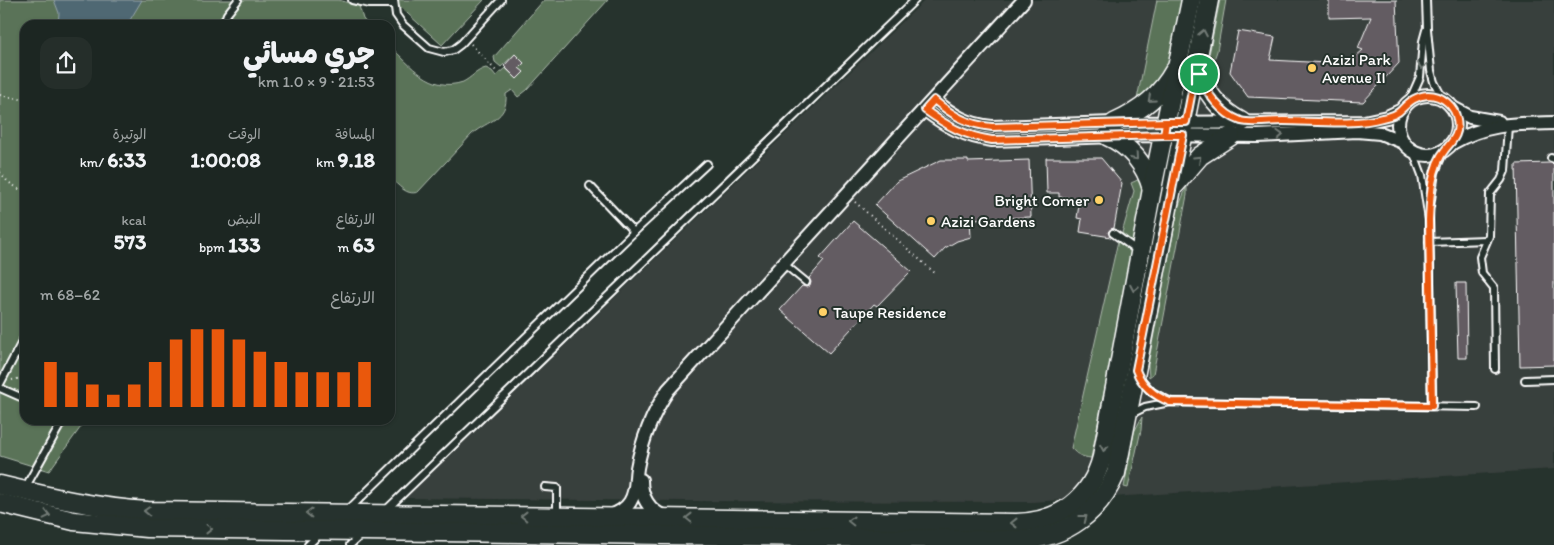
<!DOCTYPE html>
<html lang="ar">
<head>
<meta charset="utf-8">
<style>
	body { margin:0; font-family:Itim,"Playpen Sans Arabic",sans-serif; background:#252e2a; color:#f1f3f6; direction:rtl; height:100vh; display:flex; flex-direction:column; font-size:19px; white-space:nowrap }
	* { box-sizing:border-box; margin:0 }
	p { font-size:16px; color:#a0a5a5 }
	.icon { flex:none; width:28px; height:28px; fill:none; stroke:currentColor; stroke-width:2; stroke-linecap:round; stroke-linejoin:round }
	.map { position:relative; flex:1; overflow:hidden; direction:ltr }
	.details { position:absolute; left:20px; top:20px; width:375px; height:405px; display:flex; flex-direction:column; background:#1c2622; border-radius:15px; box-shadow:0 1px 4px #0004,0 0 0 1px #3a4340; direction:rtl }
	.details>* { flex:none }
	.pin { position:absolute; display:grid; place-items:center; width:42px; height:42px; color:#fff; margin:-21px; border:2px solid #fff; border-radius:50%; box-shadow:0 1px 5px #0007 }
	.round { display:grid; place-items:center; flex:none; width:52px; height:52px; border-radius:15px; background:#252e2a }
	.overview { display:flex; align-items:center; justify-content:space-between; height:85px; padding:0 20px }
	h1 { font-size:28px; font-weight:800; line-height:38px }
	.stats { display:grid; grid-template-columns:repeat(3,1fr); gap:8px; height:85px; padding:5px 20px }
	.stats div { display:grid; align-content:center }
	.stats b { font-size:21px; font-weight:800 }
	.stats small { font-size:14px; font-weight:400 }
	.stats p { font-size:14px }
	.chart { height:140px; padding:10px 20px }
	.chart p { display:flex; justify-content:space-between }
	.chart svg { width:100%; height:90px; margin-top:5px; stroke:#ea580c; stroke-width:6 }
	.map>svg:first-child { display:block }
	.built { fill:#393f3d }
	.green { fill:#5a7358; stroke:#acb9ac }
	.water { fill:#4f6873; stroke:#95a4ab }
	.building { fill:#645b62; stroke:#fff }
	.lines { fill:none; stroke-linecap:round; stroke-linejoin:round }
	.lane-casing { stroke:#fff; stroke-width:10 }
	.street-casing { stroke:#fff; stroke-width:16 }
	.secondary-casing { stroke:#fff; stroke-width:21 }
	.path { stroke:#fff; stroke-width:2; stroke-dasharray:1 4; stroke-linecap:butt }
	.lane { stroke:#26332d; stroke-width:6 }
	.street { stroke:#26332d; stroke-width:12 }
	.secondary { stroke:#26332d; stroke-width:18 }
	.oneway { stroke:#727a76 }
	.route-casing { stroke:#fff; stroke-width:10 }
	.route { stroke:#ea580c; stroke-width:6 }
	.poi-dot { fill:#ffd166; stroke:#26332d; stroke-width:2 }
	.labels { text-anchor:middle; stroke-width:4; stroke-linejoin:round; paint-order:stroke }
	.poi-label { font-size:16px; fill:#fff; stroke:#26332d; text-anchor:start }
</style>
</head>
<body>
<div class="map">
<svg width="1554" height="545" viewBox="0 0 1554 545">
	<rect width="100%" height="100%" fill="#26332d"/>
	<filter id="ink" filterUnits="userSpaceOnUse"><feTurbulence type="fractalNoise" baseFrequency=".02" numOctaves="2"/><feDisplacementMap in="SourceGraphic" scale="10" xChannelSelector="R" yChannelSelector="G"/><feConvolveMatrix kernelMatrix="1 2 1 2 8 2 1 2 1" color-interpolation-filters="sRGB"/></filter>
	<g filter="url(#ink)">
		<!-- built -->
		<polygon class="built" points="925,0 1554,0 1554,469 1031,502 684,501 406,498"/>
		<!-- green -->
		<g class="green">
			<polygon points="0,0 339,0 359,6 363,19 368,25 25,25 25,420 86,420 49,471 0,456"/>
			<polygon points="399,0 484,0 442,45 396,3"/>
			<path d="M 544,0 L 608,0 L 527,90 L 518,97 L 512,90 L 506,94 C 508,120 488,120 472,134 L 418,192 C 406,196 399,185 390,178 L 390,46 C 410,65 431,93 463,82 C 471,78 477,70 486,68 L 492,71 L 496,76 L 505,68 L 517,79 L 523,72 L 519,68 L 524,63 L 515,54 L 501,67 L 495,62 L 494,57 Z"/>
			<polygon points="1157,0 1182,0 1168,69 1136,104"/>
			<polygon points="1220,0 1226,0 1217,51 1209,74 1209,55"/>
			<polygon points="1167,161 1171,161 1108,478 1105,475"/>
			<polygon points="1142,178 1144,188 1134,243 1122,233 1134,191 1131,183"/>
			<polygon points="1187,186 1187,195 1153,374 1149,377 1148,365 1178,208"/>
			<path d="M 1118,241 L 1132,253 L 1091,458 C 1082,457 1077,455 1071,448 Z"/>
			<polygon points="1142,417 1141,430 1128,488 1124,487 1134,432"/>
		</g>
		<!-- water -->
		<polygon class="water" points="54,0 142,0 127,25 58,25 59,13"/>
		<!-- building -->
		<g class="building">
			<polygon points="1329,0 1396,0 1399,63 1363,102 1248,97 1230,72 1238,31 1275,37 1270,60 1347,64 1363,50 1358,48 1371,17 1329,18"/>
			<polygon points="515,54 524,63 519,68 524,72 517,79 504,66"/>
			<polygon points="1046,158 1101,158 1122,183 1114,228 1111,229 1108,232 1111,237 1080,232 1082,219 1077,218 1080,198 1059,197 1059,193 1047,193"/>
			<polygon points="941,160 968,160 968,162 1029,160 1031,217 970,219 971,237 957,241 945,248 935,259 875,205 897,181"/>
			<polygon points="1550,163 1554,164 1554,365 1520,366 1516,164"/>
			<polygon points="853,221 911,271 877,306 874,304 829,353 780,310 802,286 806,287 810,286 811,282 809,278 824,261 820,258"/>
			<polygon points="1456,283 1466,283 1467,358 1458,358"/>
		</g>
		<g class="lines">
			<!-- lane casing -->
			<g class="lane-casing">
				<g id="lane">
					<polyline points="352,0 370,4 394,4"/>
					<polyline points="394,0 396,15 403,25 429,48 444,52 453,50 461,44 501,0"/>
					<polyline points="1426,0 1427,29 1431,71 1434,82 1443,99"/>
					<polyline points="223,25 227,14 238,0"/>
					<polyline points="1409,102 1420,77 1423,41 1426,30"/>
					<polyline points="1413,151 1422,175 1429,220 1432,406"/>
					<polyline points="1551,158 1554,159"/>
					<polyline points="590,186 634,232"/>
					<polyline points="1430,206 1435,172 1444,150"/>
					<polyline points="1113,233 1138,251"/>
					<polyline points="1429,242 1487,240"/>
					<polyline points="784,264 806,282"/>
					<polyline points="16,353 25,358"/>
					<polyline points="1495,369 1494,288 1482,273 1480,257 1489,236 1490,194 1501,180 1505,171 1508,125"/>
					<polyline points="1139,377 1152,392 1169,401"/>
					<polyline points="1525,380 1554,379"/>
					<polyline points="0,384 25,336"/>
					<polyline points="0,388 25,399"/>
					<polyline points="1131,414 1145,407 1170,402 1477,407"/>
					<polyline points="545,487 557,488 557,515"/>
					<polyline points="24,490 63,420"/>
					<polyline points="348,510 634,232 707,164"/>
					<polyline points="385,511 915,0"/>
					<polyline points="308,545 321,533"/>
					<polyline points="350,545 362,534"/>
				</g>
			</g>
			<!-- street casing -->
			<g class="street-casing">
				<g id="street">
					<circle cx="1428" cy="125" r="30"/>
					<path d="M 934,100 C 952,115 968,125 992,127 L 1114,123 L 1364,122 L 1387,117 L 1402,110"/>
					<polyline points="1453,108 1470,117 1499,122"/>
					<path d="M 925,110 C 946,126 966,137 992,140 L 1147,135 L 1258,136 L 1357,131 L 1380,133 L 1403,142"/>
					<path d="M 1452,143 C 1487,123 1515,124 1554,123"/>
					<path d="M 641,480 C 641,497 648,510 665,517"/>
					<path d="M 608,517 C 617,513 625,510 630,502 C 637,491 635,480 637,468 C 642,440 652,414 668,390 L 1024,0"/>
				</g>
			</g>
			<!-- secondary casing -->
			<g class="secondary-casing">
				<g id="secondary">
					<path d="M 1197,66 C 1204,92 1219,110 1242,122"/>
					<path d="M 1114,123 C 1139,112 1161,95 1174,71"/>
					<path d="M 1107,136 C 1130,146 1145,164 1152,189"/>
					<polyline points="1175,185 1200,156 1231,136"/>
					<path d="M 0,485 C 50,497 96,508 148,511 L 1016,523 C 1059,522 1091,499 1102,457 L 1152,189 L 1191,0"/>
					<path d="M 0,503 L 74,521 L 147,528 L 1023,540 C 1067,537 1099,513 1116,473 L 1209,0"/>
				</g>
			</g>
			<!-- path -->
			<g class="path">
				<polyline points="471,44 496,71"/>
				<polyline points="0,95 25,100"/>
				<polyline points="0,172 8,182 25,193"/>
				<polyline points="855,202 937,275"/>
				<polyline points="12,380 25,377"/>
			</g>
			<!-- lane -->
			<use href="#lane" class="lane"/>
			<!-- street -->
			<use href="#street" class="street"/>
			<!-- secondary -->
			<use href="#secondary" class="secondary"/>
		</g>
		<!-- one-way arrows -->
		<defs><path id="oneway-chevron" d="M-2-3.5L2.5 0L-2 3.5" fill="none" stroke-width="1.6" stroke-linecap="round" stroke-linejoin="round" transform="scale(1.25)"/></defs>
		<g class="oneway">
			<use href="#oneway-chevron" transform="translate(1203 33) rotate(-79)"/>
			<use href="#oneway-chevron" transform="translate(1422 66) rotate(95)"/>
			<use href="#oneway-chevron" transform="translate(1151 99) rotate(138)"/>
			<use href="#oneway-chevron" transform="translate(1280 135) rotate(-2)"/>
			<use href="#oneway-chevron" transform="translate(1135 157) rotate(49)"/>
			<use href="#oneway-chevron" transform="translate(1198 159) rotate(-43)"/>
			<use href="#oneway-chevron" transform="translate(1134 288) rotate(101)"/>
			<use href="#oneway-chevron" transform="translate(1104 448) rotate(100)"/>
			<use href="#oneway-chevron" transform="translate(147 511) rotate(-178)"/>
			<use href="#oneway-chevron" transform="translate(309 513) rotate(-179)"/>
			<use href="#oneway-chevron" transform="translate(47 515) rotate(13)"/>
			<use href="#oneway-chevron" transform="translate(524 516) rotate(-179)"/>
			<use href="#oneway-chevron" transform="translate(689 518) rotate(-179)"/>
			<use href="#oneway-chevron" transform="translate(1084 518) rotate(-38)"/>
			<use href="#oneway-chevron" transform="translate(851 521) rotate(-179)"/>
			<use href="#oneway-chevron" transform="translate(1014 523) rotate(-180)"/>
			<use href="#oneway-chevron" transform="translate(209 529) rotate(1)"/>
		</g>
	</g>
	<g class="lines" filter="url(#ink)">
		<!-- route casing -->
		<g class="route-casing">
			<path id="route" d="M 1199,74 L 1197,65 L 1186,122 L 1166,122 L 1164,135 L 992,140 C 965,136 947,126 925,110 L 934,100 C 952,115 968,125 992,127 L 1166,122 L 1164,135 L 1183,135 L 1136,370 C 1142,386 1154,396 1170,402 L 1432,406 L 1429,220 C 1430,200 1431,166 1445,150 C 1452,141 1460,134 1457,120 C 1455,106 1442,95 1428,95 C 1416,96 1410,101 1402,109 C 1398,114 1388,117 1382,118 C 1355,126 1312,121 1283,121 C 1272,121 1251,124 1241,121 C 1221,114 1206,93 1199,74"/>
		</g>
		<!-- route -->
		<use href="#route" class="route"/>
	</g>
	<!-- markers -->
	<g class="poi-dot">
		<circle cx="1312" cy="68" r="5"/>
		<circle cx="1099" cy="200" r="5"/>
		<circle cx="931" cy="221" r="5"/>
		<circle cx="823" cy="312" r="5"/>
	</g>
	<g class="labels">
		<!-- poi labels -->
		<g class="poi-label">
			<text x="1322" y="65">Azizi Park<tspan x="1322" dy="18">Avenue II</tspan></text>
			<text x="1089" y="206" text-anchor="end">Bright Corner</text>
			<text x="941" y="227">Azizi Gardens</text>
			<text x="833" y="318">Taupe Residence</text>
		</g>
	</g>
</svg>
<div class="pin" style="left:1199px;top:74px;background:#1e9e55"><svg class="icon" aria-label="arrive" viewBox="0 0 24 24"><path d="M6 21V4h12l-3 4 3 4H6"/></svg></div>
<section class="details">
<div class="overview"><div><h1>جري مسائي</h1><p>21:53 · 9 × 1.0 km</p></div><a class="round"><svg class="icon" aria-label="share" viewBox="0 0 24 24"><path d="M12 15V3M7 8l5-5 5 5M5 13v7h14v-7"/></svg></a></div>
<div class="stats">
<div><p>المسافة</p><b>9.18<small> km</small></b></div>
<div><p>الوقت</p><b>1:00:08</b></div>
<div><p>الوتيرة</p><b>6:33<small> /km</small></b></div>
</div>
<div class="stats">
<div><p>الارتفاع</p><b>63<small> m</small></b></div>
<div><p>النبض</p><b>133<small> bpm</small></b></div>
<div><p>kcal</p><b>573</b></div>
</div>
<div class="chart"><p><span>الارتفاع</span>62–68 m</p>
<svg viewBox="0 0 160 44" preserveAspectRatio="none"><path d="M5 44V22M15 44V27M25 44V33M35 44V38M45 44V33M55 44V22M65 44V11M75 44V6M85 44V6M95 44V11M105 44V17M115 44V22M125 44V27M135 44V27M145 44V27M155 44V22"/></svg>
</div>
</section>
</div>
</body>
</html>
